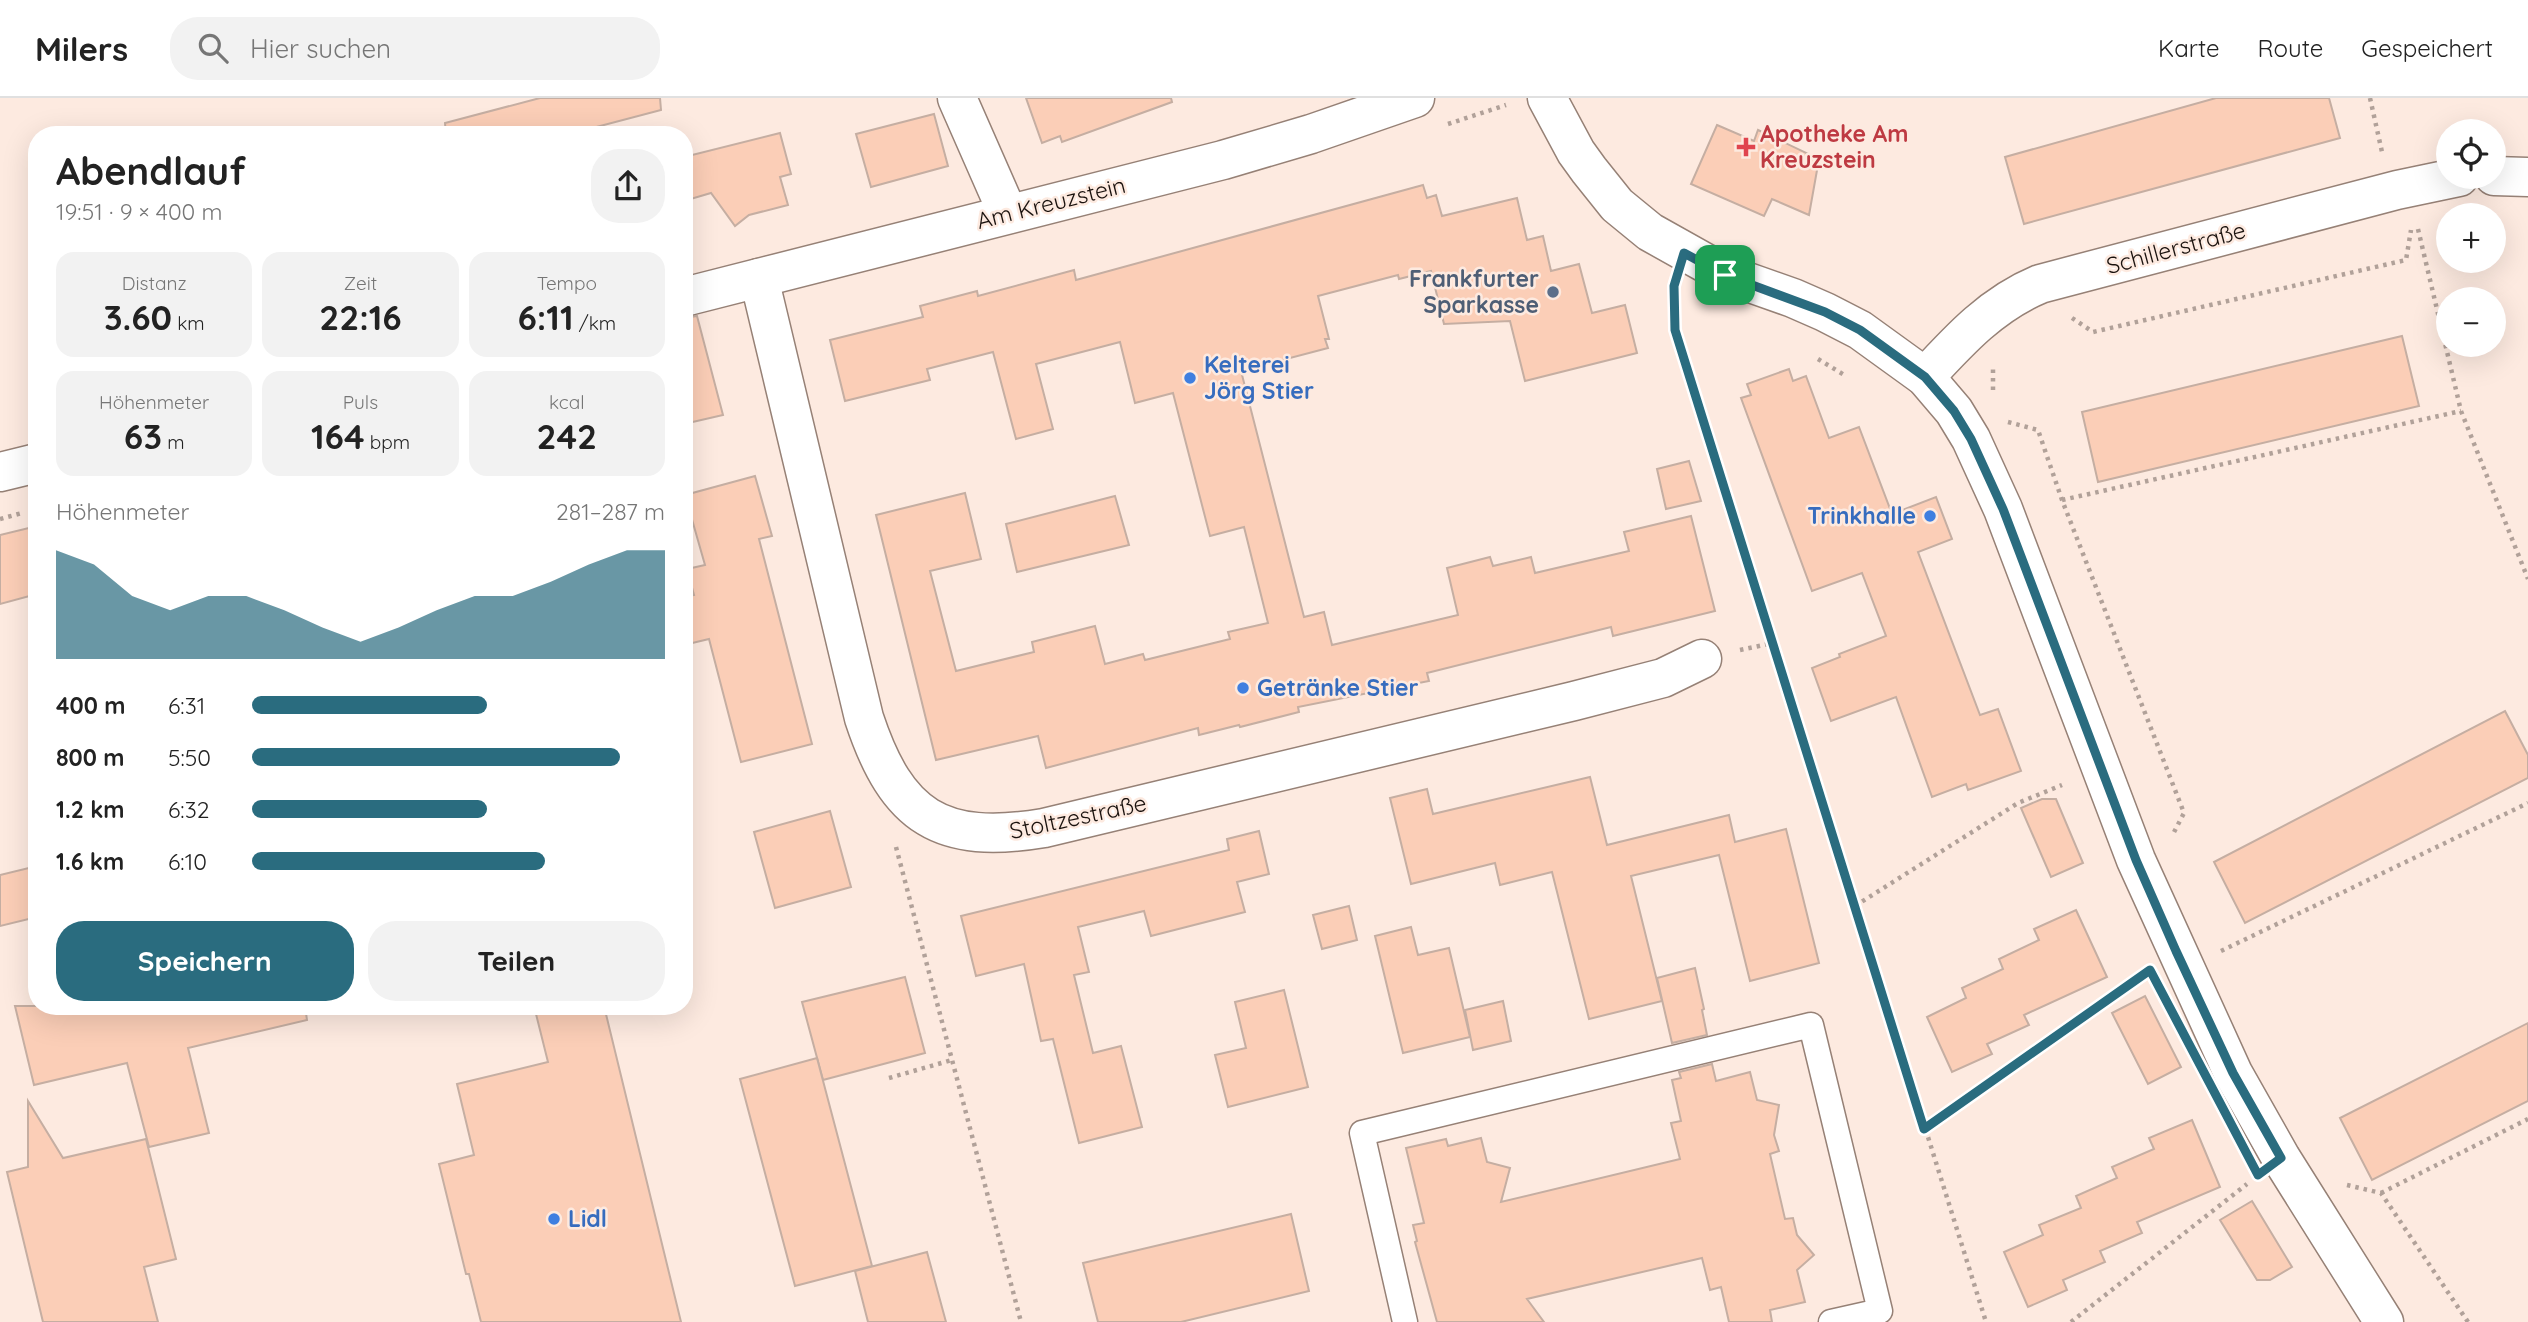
<!DOCTYPE html>
<html lang="de">
<head>
<meta charset="utf-8">
<style>
	body { margin:0; font-family:Quicksand,sans-serif; background:#f2f2f2; color:#222; height:100vh; display:flex; flex-direction:column; font-size:26px; white-space:nowrap }
	* { box-sizing:border-box; margin:0 }
	p { font-size:23px; color:#767676 }
	.icon { flex:none; width:38px; height:38px; fill:none; stroke:currentColor; stroke-width:2; stroke-linecap:round; stroke-linejoin:round }
	.map { position:relative; flex:1; overflow:hidden }
	.details { position:absolute; left:28px; top:28px; width:665px; height:889px; display:flex; flex-direction:column; background:#fff; border-radius:28px; box-shadow:0 7px 28px #0002 }
	.details>* { flex:none }
	.fabs { position:absolute; left:2436px; top:21px; display:grid; gap:14px }
	.fabs a { display:grid; place-items:center; width:70px; height:70px; border-radius:50%; background:#fff; box-shadow:0 7px 28px #0002; font-size:35px }
	.pin { position:absolute; display:grid; place-items:center; width:60px; height:60px; color:#fff; margin:-30px; border-radius:14px; box-shadow:0 4px 10px #0006 }
	.round { display:grid; place-items:center; flex:none; width:74px; height:74px; border-radius:28px; background:#f2f2f2 }
	.overview { display:flex; align-items:center; justify-content:space-between; height:119px; padding:0 28px }
	h1 { font-size:38px; font-weight:700; line-height:52px }
	.figures { display:grid; grid-template-columns:repeat(3,1fr); gap:10px; height:119px; padding:7px 28px }
	.figures div { display:grid; align-content:center; border-radius:18px; background:#f2f2f2; text-align:center }
	.figures b { font-size:35px; font-weight:700 }
	.figures small { font-size:19px; font-weight:400 }
	.figures p { font-size:19px }
	.chart { height:196px; padding:14px 28px }
	.chart p { display:flex; justify-content:space-between }
	.chart svg { width:100%; height:126px; margin-top:7px; fill:#2a6c7f; opacity:.7 }
	.button { display:flex; gap:14px; margin-top:auto; padding:14px 28px }
	.button a { flex:1; height:80px; border-radius:28px; background:#2a6c7f; color:#fff; font-size:28px; font-weight:700; line-height:80px; text-align:center }
	.button a+a { background:#f2f2f2; color:#222 }
	ul { padding:0 28px; list-style:none; font-size:23px }
	li { display:grid; grid-template-columns:112px 84px 1fr; align-items:center; height:52px }
	li i { height:18px; border-radius:9px; background:#2a6c7f }
	header { display:flex; align-items:center; gap:42px; box-sizing:border-box; height:98px; padding:0 35px; background:#fff; border-bottom:2px solid #e0e0e0 }
	header strong { font-size:33px }
	nav { display:flex; gap:38px; margin-inline-start:auto; font-size:24px }
	.search { width:490px; height:63px; background:#f2f2f2; display:flex; align-items:center; gap:18px; box-sizing:border-box; padding:0 24px; border-radius:28px; color:#767676; font-size:26px }
	.map>svg:first-child { display:block }
	.building { fill:#fbceb7; stroke:#c5aea2; stroke-width:2 }
	.lines { fill:none; stroke-linecap:round; stroke-linejoin:round }
	.lane-casing { stroke:#968176; stroke-width:27 }
	.street-casing { stroke:#968176; stroke-width:41 }
	.secondary-casing { stroke:#968176; stroke-width:41 }
	.path { stroke:#b1a199; stroke-width:4.5; stroke-dasharray:3.5 5; stroke-linecap:butt }
	.lane { stroke:#fff; stroke-width:24 }
	.street { stroke:#fff; stroke-width:38 }
	.secondary { stroke:#fff; stroke-width:38 }
	.route-casing { stroke:#fff; stroke-width:14 }
	.route { stroke:#2a6c7f; stroke-width:9 }
	.health-dot { fill:#e0444e; stroke:#fdeae0; stroke-width:2.5 }
	.service-dot { fill:#5c6f8a; stroke:#fdeae0; stroke-width:2.5 }
	.shop-dot { fill:#3f7fe0; stroke:#fdeae0; stroke-width:2.5 }
	.labels { text-anchor:middle; stroke-width:5; stroke-linejoin:round; paint-order:stroke }
	.health-label { font-size:23px; font-weight:bold; fill:#be3a42; stroke:#fdeae0; text-anchor:start }
	.street-label { font-size:23px; fill:#1a120e; stroke:#fdeae0 }
	.service-label { font-size:23px; font-weight:bold; fill:#4e5e75; stroke:#fdeae0; text-anchor:end }
	.shop-label { font-size:23px; font-weight:bold; fill:#366cbe; stroke:#fdeae0; text-anchor:start }
</style>
</head>
<body>
<header>
<strong>Milers</strong>
<div class="search"><svg class="icon" aria-label="search" viewBox="0 0 24 24"><circle cx="10" cy="10" r="6"/><path d="M15 15l6 6"/></svg>Hier suchen</div>
<nav><a>Karte</a><a>Route</a><a>Gespeichert</a></nav>
</header>
<div class="map">
<svg width="2528" height="1224" viewBox="0 0 2528 1224">
	<rect width="100%" height="100%" fill="#fdeae0"/>
	<!-- building -->
	<g class="building">
		<polygon points="540,0 660,0 661,12 566,37 446,37 445,25"/>
		<polygon points="1026,0 1171,0 1172,4 1062,44 1060,38 1042,45"/>
		<polygon points="2216,0 2329,0 2340,40 2024,126 2005,59"/>
		<polygon points="934,16 948,68 871,89 856,36"/>
		<polygon points="1717,27 1754,43 1758,32 1819,61 1809,117 1772,101 1764,118 1691,86"/>
		<polygon points="780,35 791,76 780,79 788,107 749,117 735,128 711,95 684,103 684,59"/>
		<polygon points="1423,87 1427,100 1436,97 1442,118 1517,100 1527,142 1543,138 1551,173 1579,166 1592,215 1625,207 1637,255 1525,283 1510,223 1444,226 1431,173 1399,181 1398,177 1318,198 1329,241 1325,241 1328,250 1241,273 1304,519 1324,514 1332,547 1458,517 1447,470 1490,459 1493,468 1531,459 1535,475 1629,453 1624,434 1691,418 1715,513 1613,538 1611,529 1427,575 1429,583 1298,609 1299,614 1240,629 1239,627 1199,637 1198,630 1046,670 1038,638 936,662 876,417 965,395 981,461 930,473 956,573 1034,554 1032,544 1095,528 1105,566 1143,556 1145,562 1230,541 1228,534 1268,525 1244,429 1210,438 1173,295 1135,305 1120,244 1036,266 1053,331 1016,341 993,254 927,271 930,282 845,303 830,242 923,219 920,208 977,193 978,198 1074,172 1076,182"/>
		<polygon points="697,218 723,317 684,326 684,220"/>
		<polygon points="2402,238 2419,308 2098,384 2082,314"/>
		<polygon points="1789,271 1793,283 1806,278 1829,340 1859,329 1892,416 1936,399 1952,441 1918,454 1980,617 1998,611 2021,673 1968,692 1966,686 1932,699 1896,599 1831,623 1812,570 1840,559 1839,556 1886,538 1862,475 1812,493 1741,300 1751,297 1747,286"/>
		<polygon points="1689,363 1701,403 1666,411 1657,371"/>
		<polygon points="755,378 772,438 759,441 812,646 741,664 709,541 684,547 684,499 694,497 687,471 705,467 685,397"/>
		<polygon points="1115,398 1129,447 1017,474 1006,426"/>
		<polygon points="37,428 37,496 0,506 0,437"/>
		<polygon points="2505,613 2528,657 2528,680 2245,825 2214,764"/>
		<polygon points="1590,679 1607,747 1729,717 1735,744 1786,731 1819,865 1750,883 1719,757 1631,778 1662,903 1589,921 1552,774 1500,787 1495,765 1411,786 1390,700 1427,691 1433,716"/>
		<polygon points="2042,701 2056,701 2083,765 2051,779 2021,710"/>
		<polygon points="830,713 851,789 775,810 754,734"/>
		<polygon points="1259,733 1269,776 1237,784 1245,814 1151,838 1144,813 1078,829 1089,874 1074,877 1093,955 1121,948 1142,1029 1079,1045 1053,941 1041,943 1024,866 976,878 961,818 1229,752 1227,741"/>
		<polygon points="37,768 37,819 0,828 0,777"/>
		<polygon points="1349,808 1357,842 1322,851 1313,817"/>
		<polygon points="2076,812 2107,879 2024,917 2029,927 1987,946 1992,956 1952,974 1927,919 1966,900 1962,890 2003,871 1999,861 2039,842 2034,831"/>
		<polygon points="1411,829 1418,857 1449,850 1470,939 1403,955 1375,838"/>
		<polygon points="1695,870 1704,911 1702,912 1707,937 1672,945 1657,880"/>
		<polygon points="905,879 925,955 823,982 802,904"/>
		<polygon points="1284,892 1308,989 1228,1009 1215,957 1246,950 1235,904"/>
		<polygon points="2145,898 2181,969 2148,986 2112,915"/>
		<polygon points="1503,903 1511,943 1473,952 1465,912"/>
		<polygon points="15,908 305,908 307,922 188,950 209,1035 149,1049 127,965 34,987"/>
		<polygon points="534,908 604,908 681,1224 481,1224 469,1176 466,1176 439,1066 474,1057 457,986 548,964"/>
		<polygon points="2528,925 2528,1003 2372,1082 2340,1020"/>
		<polygon points="817,960 872,1168 795,1188 740,981"/>
		<polygon points="1712,966 1716,983 1750,974 1757,1002 1779,1007 1774,1037 1779,1053 1770,1056 1785,1121 1793,1120 1797,1137 1814,1157 1797,1172 1805,1204 1770,1212 1772,1224 1729,1224 1721,1189 1710,1192 1702,1160 1527,1201 1544,1224 1437,1224 1415,1144 1417,1143 1413,1127 1424,1125 1406,1050 1446,1041 1448,1048 1481,1040 1487,1064 1510,1070 1501,1104 1680,1061 1671,1025 1681,1023 1672,982 1681,980 1679,974"/>
		<polygon points="28,1003 63,1060 146,1041 176,1161 144,1169 158,1224 43,1224 7,1074 28,1069"/>
		<polygon points="2192,1022 2220,1089 2137,1124 2142,1135 2100,1153 2105,1164 2063,1182 2067,1192 2028,1209 2004,1154 2043,1137 2039,1127 2081,1110 2076,1098 2117,1080 2112,1069 2154,1051 2149,1040"/>
		<polygon points="2252,1103 2292,1169 2270,1182 2257,1182 2220,1122"/>
		<polygon points="1291,1116 1309,1193 1181,1224 1098,1224 1083,1165"/>
		<polygon points="927,1154 946,1224 868,1224 855,1173"/>
	</g>
	<g class="lines">
		<!-- lane casing -->
		<g class="lane-casing">
			<polyline id="lane" points="1405,1224 1362,1035 1811,927 1880,1213 1831,1224"/>
		</g>
		<!-- street casing -->
		<g class="street-casing">
			<g id="street">
				<polyline points="957,0 1008,116"/>
				<polyline points="1547,0 1576,54 1589,72 1617,107 1650,134 1725,176 1793,200 1825,214 1860,232 1925,279 1954,313 1971,341 2003,411 2136,762 2233,975 2281,1060 2384,1224"/>
				<polyline points="2494,78 2528,79"/>
				<path d="M 759,180 L 864,620 C 897,720 941,747 1044,730 L 1574,603 L 1663,580 L 1702,561"/>
				<path d="M 1925,279 C 1960,241 1992,206 2040,186 L 2397,92 L 2459,79"/>
			</g>
		</g>
		<!-- secondary casing -->
		<g class="secondary-casing">
			<g id="secondary">
				<polyline points="684,199 1223,62 1311,36 1415,0"/>
				<polyline points="0,374 37,365"/>
			</g>
		</g>
		<!-- path -->
		<g class="path">
			<polyline points="2370,0 2382,54"/>
			<polyline points="1448,26 1506,7"/>
			<polyline points="2418,131 2461,313 2528,481"/>
			<polyline points="1674,194 1675,232 1986,1224"/>
			<polyline points="2072,220 2093,234 2406,162 2411,132"/>
			<polyline points="1818,261 1846,278"/>
			<polyline points="1993,292 1993,269"/>
			<polyline points="2008,324 2038,332 2062,402 2184,715 2172,738"/>
			<polyline points="2062,402 2461,313"/>
			<polyline points="0,421 22,415"/>
			<polyline points="1740,552 1773,545"/>
			<polyline points="896,749 1021,1224"/>
			<polyline points="1855,808 2018,705 2062,687"/>
			<polyline points="2221,853 2528,705"/>
			<polyline points="889,980 952,962"/>
			<polyline points="1924,1031 2145,876"/>
			<polyline points="2347,1087 2381,1095 2468,1224"/>
			<polyline points="2381,1095 2528,1021"/>
			<polyline points="2071,1224 2247,1086"/>
		</g>
		<!-- lane -->
		<use href="#lane" class="lane"/>
		<!-- street -->
		<use href="#street" class="street"/>
		<!-- secondary -->
		<use href="#secondary" class="secondary"/>
	</g>
	<g class="lines">
		<!-- route casing -->
		<g class="route-casing">
			<polygon id="route" points="1684,155 1725,177 1825,214 1860,232 1925,279 1954,313 1971,341 2003,411 2136,762 2176,853 2233,975 2281,1060 2258,1077 2150,872 1924,1031 1675,232 1674,188"/>
		</g>
		<!-- route -->
		<use href="#route" class="route"/>
	</g>
	<!-- markers -->
	<path class="health-dot" d="M1742.5 38.5h7v7h7v7h-7v7h-7v-7h-7v-7h7z"/>
	<circle class="service-dot" cx="1553" cy="194" r="7"/>
	<g class="shop-dot">
		<circle cx="1190" cy="280" r="7"/>
		<circle cx="1930" cy="418" r="7"/>
		<circle cx="1243" cy="590" r="7"/>
		<circle cx="554" cy="1121" r="7"/>
	</g>
	<g class="labels">
		<!-- health labels -->
		<g class="health-label">
			<text x="1760" y="44">Apotheke Am<tspan x="1760" dy="26">Kreuzstein</tspan></text>
		</g>
		<!-- street labels -->
		<g class="street-label">
			<text transform="translate(1051 105) rotate(-14)" y="8">Am Kreuzstein</text>
			<text transform="translate(2176 150) rotate(-15)" y="8">Schillerstraße</text>
			<text transform="translate(1078 719) rotate(-12)" y="8">Stoltzestraße</text>
		</g>
		<!-- service labels -->
		<g class="service-label">
			<text x="1539" y="189">Frankfurter<tspan x="1539" dy="26">Sparkasse</tspan></text>
		</g>
		<!-- shop labels -->
		<g class="shop-label">
			<text x="1204" y="275">Kelterei<tspan x="1204" dy="26">Jörg Stier</tspan></text>
			<text x="1916" y="426" text-anchor="end">Trinkhalle</text>
			<text x="1257" y="598">Getränke Stier</text>
			<text x="568" y="1129">Lidl</text>
		</g>
	</g>
</svg>
<div class="fabs">
<a><svg class="icon" aria-label="locate" viewBox="0 0 24 24"><circle cx="12" cy="12" r="6"/><path d="M12 2v4M12 18v4M2 12h4M18 12h4"/></svg></a>
<a>+</a>
<a>−</a>
</div>
<div class="pin" style="left:1725px;top:177px;background:#1e9e55"><svg class="icon" aria-label="arrive" viewBox="0 0 24 24"><path d="M6 21V4h12l-3 4 3 4H6"/></svg></div>
<section class="details">
<div class="overview"><div><h1>Abendlauf</h1><p>19:51 · 9 × 400 m</p></div><a class="round"><svg class="icon" aria-label="share" viewBox="0 0 24 24"><path d="M12 15V3M7 8l5-5 5 5M5 13v7h14v-7"/></svg></a></div>
<div class="figures">
<div><p>Distanz</p><b>3.60<small> km</small></b></div>
<div><p>Zeit</p><b>22:16</b></div>
<div><p>Tempo</p><b>6:11<small> /km</small></b></div>
</div>
<div class="figures">
<div><p>Höhenmeter</p><b>63<small> m</small></b></div>
<div><p>Puls</p><b>164<small> bpm</small></b></div>
<div><p>kcal</p><b>242</b></div>
</div>
<div class="chart"><p><span>Höhenmeter</span>281–287 m</p>
<svg viewBox="0 0 160 44" preserveAspectRatio="none"><path d="M0 44V6L10 11L20 22L30 27L40 22L50 22L60 27L70 33L80 38L90 33L100 27L110 22L120 22L130 17L140 11L150 6L160 6V44z"/></svg>
</div>
<ul>
<li><b>400 m</b>6:31<i style="width:57%"></i></li>
<li><b>800 m</b>5:50<i style="width:89%"></i></li>
<li><b>1.2 km</b>6:32<i style="width:57%"></i></li>
<li><b>1.6 km</b>6:10<i style="width:71%"></i></li>
</ul>
<div class="button"><a>Speichern</a><a>Teilen</a></div>
</section>
</div>
</body>
</html>
